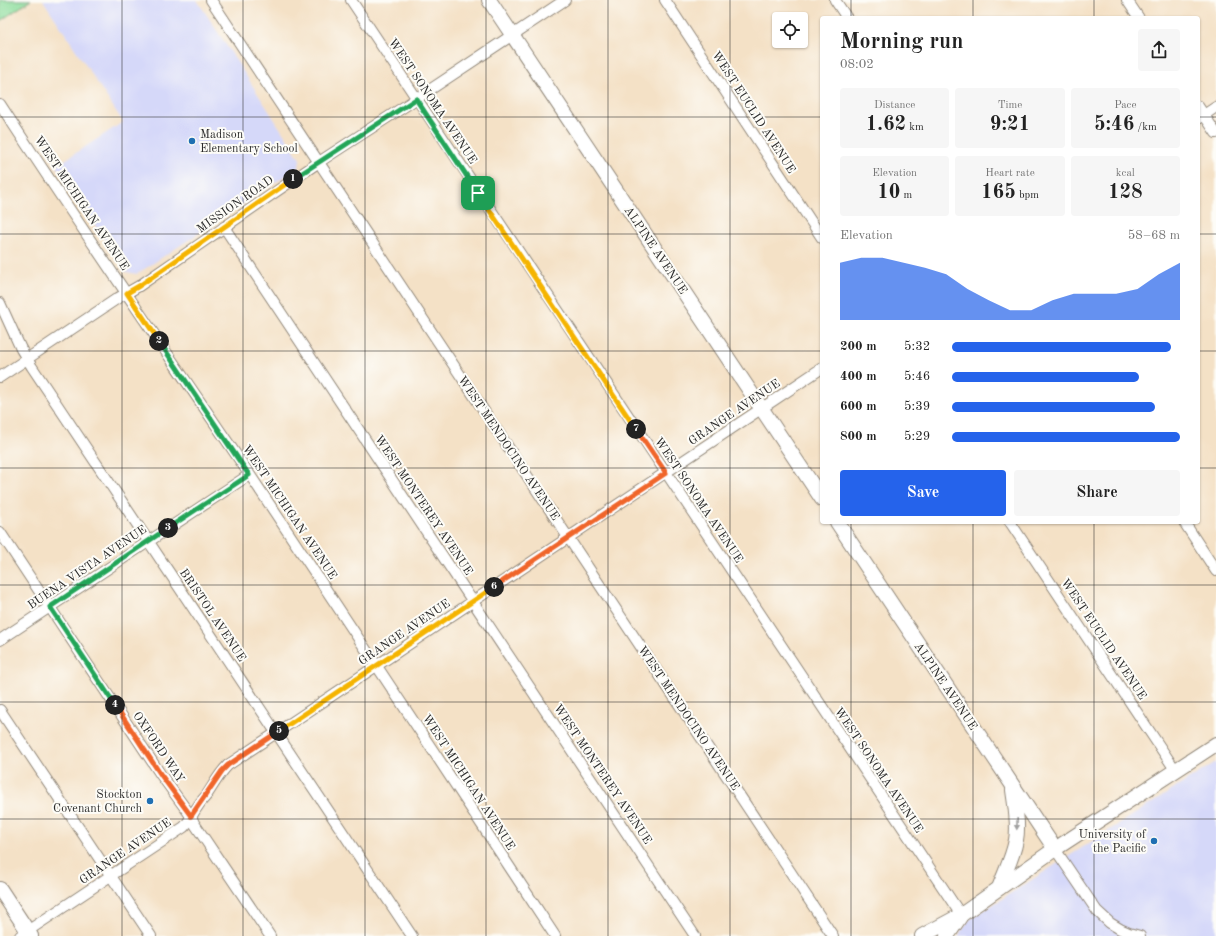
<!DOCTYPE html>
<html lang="en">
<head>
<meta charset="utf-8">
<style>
	body { margin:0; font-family:"Old Standard TT",serif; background:#f6f6f6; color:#222; height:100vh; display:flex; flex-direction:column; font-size:15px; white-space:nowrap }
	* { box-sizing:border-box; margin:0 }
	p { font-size:13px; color:#767676 }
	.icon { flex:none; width:22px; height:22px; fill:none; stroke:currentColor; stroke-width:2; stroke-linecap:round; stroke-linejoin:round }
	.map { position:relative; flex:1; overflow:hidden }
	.sheet { position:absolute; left:820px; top:16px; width:380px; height:508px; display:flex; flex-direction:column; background:#fff; border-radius:4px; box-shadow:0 1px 3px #0004 }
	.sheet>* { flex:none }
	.fabs { position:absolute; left:772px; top:12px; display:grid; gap:8px }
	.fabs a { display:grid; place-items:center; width:36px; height:36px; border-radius:4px; background:#fff; box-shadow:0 1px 3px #0004; font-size:20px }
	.pin { position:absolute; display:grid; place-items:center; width:34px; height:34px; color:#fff; margin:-17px; border-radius:8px; box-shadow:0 2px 6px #0006 }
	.km { position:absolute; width:20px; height:20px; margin:-10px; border-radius:50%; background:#222; color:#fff; font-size:11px; line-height:20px; text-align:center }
	.round { display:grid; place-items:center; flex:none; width:42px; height:42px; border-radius:4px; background:#f6f6f6 }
	.summary { display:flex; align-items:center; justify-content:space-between; height:68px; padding:0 20px }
	h1 { font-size:22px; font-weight:600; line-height:30px }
	.metrics { display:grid; grid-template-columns:repeat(3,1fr); gap:6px; height:68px; padding:4px 20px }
	.metrics div { display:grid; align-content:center; border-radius:4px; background:#f6f6f6; text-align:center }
	.metrics b { font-size:20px; font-weight:600 }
	.metrics small { font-size:11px; font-weight:400 }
	.metrics p { font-size:11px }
	.chart { height:112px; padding:8px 20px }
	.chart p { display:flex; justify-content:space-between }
	.chart svg { width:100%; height:72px; margin-top:4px; fill:#2563eb; opacity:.7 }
	.cta { display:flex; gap:8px; margin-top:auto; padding:8px 20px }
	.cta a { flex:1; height:46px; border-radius:4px; background:#2563eb; color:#fff; font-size:16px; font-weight:600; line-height:46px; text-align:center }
	.cta a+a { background:#f6f6f6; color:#222 }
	ul { padding:0 20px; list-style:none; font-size:13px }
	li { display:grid; grid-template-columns:64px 48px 1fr; align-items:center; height:30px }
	li i { height:10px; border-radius:5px; background:#2563eb }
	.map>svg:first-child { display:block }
	.built { fill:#d5d8f9 }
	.green { fill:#8ede9e; stroke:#5c8464 }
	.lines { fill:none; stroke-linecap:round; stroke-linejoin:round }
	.street-casing { stroke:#908678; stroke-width:12 }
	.secondary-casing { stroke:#908678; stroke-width:16 }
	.street { stroke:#fff; stroke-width:10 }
	.secondary { stroke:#fff; stroke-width:14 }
	.oneway { fill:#a0a0a0 }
	.split-1-casing { stroke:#fff; stroke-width:8 }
	.split-2-casing { stroke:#fff; stroke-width:8 }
	.split-3-casing { stroke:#fff; stroke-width:8 }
	.split-4-casing { stroke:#fff; stroke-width:8 }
	.split-5-casing { stroke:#fff; stroke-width:8 }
	.split-6-casing { stroke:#fff; stroke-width:8 }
	.split-7-casing { stroke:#fff; stroke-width:8 }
	.split-8-casing { stroke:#fff; stroke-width:8 }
	.split-1 { stroke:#22a559; stroke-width:5 }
	.split-2 { stroke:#f5b400; stroke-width:5 }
	.split-3 { stroke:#22a559; stroke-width:5 }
	.split-4 { stroke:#22a559; stroke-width:5 }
	.split-5 { stroke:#f0652b; stroke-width:5 }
	.split-6 { stroke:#f5b400; stroke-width:5 }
	.split-7 { stroke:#f0652b; stroke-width:5 }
	.split-8 { stroke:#f5b400; stroke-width:5 }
	.grid { fill:none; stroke:#2b2b2b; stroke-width:1; stroke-opacity:0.55 }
	.poi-dot { fill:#1f6fb2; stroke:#fdfcf7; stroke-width:1.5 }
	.labels { text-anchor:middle; stroke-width:4; stroke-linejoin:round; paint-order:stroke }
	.street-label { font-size:12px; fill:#2b2b2b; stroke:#fdfcf7 }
	.poi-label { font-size:12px; fill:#2b2b2b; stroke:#fdfcf7; text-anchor:end }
</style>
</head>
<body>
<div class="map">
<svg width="1216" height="936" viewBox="0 0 1216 936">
	<rect width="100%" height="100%" fill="#fdfcf7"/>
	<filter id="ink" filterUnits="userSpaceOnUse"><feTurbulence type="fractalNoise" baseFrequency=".025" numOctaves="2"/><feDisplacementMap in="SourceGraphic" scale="8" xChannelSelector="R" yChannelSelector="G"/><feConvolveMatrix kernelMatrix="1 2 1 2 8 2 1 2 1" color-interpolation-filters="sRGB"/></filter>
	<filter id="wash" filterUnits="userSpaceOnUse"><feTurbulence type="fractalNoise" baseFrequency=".012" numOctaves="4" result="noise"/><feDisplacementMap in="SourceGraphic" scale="16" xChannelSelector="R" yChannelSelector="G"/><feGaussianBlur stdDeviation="0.9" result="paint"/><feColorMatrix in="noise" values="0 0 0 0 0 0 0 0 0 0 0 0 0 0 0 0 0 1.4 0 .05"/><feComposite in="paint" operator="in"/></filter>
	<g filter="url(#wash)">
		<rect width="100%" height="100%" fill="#f4e1c6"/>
		<!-- built -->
		<g class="built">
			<polygon points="43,0 197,0 300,159 299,167 137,274 126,272 56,166 123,122"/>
			<polygon points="1216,762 1216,936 958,936 969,920"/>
		</g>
		<!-- green -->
		<polygon class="green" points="0,0 31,0 0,21"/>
	</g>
	<g filter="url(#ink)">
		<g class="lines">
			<!-- street casing -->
			<g class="street-casing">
				<g id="street">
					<polyline points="211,0 833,936"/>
					<polyline points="351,0 961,915"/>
					<polyline points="665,0 822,238"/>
					<polyline points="835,0 847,18"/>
					<polyline points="1127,0 1139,18"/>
					<path d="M 0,104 C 81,229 166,351 250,475 C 352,628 454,782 555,936"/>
					<polyline points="1198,106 1216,133"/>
					<polyline points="1198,119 1216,107"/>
					<polyline points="224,227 695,936"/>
					<polyline points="0,303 21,349 32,367 412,936"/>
					<polyline points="0,377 118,298 139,286 319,162 416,99 565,0"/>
					<polyline points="1010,522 1176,771"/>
					<polyline points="1184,522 1216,571"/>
					<polyline points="0,532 161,775 191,816 194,823 270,936"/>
					<polyline points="0,640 249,475"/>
					<polyline points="0,710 151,936"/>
					<polyline points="1055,849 1097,911 1110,923 1120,929 1129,933 1140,936"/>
					<path d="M 20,936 L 184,827 C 189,822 192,815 196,809 C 199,804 202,800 206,796 C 213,786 219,774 228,765 L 822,368"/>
				</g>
			</g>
			<!-- secondary casing -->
			<g class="secondary-casing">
				<g id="secondary">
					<polyline points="489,0 822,499"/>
					<polyline points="837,522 1055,849"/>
					<path d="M 999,888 C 1005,872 1013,857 1016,840 C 1019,824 1015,806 1013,790"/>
					<polyline points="0,889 31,936"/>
					<polyline points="922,936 961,915 1055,849 1216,744"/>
					<polyline points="947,936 960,917"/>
				</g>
			</g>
			<!-- street -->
			<use href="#street" class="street"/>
			<!-- secondary -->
			<use href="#secondary" class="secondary"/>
		</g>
		<!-- one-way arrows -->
		<defs><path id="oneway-solid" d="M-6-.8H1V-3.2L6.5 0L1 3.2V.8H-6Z"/></defs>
		<use class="oneway" href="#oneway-solid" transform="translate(1017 824) rotate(92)"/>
	</g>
	<g class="lines" filter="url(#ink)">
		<!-- split-1 casing -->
		<g class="split-1-casing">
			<polyline id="split-1" points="293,179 416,99 478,193"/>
		</g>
		<!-- split-2 casing -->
		<g class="split-2-casing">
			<polyline id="split-2" points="159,341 127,293 139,286 293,179"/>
		</g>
		<!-- split-3 casing -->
		<g class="split-3-casing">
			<polyline id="split-3" points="159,341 249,475 168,528"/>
		</g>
		<!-- split-4 casing -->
		<g class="split-4-casing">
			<polyline id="split-4" points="115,705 50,607 168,528"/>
		</g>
		<!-- split-5 casing -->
		<g class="split-5-casing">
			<polyline id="split-5" points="115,705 161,775 191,816 222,771 228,765 279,731"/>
		</g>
		<!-- split-6 casing -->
		<g class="split-6-casing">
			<polyline id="split-6" points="279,731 494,587"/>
		</g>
		<!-- split-7 casing -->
		<g class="split-7-casing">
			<polyline id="split-7" points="494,587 666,473 636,429"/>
		</g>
		<!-- split-8 casing -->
		<g class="split-8-casing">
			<polyline id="split-8" points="478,193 636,429"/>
		</g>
		<!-- split-1 -->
		<use href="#split-1" class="split-1"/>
		<!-- split-2 -->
		<use href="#split-2" class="split-2"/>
		<!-- split-3 -->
		<use href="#split-3" class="split-3"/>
		<!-- split-4 -->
		<use href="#split-4" class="split-4"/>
		<!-- split-5 -->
		<use href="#split-5" class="split-5"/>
		<!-- split-6 -->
		<use href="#split-6" class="split-6"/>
		<!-- split-7 -->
		<use href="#split-7" class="split-7"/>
		<!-- split-8 -->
		<use href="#split-8" class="split-8"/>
	</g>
	<!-- grid -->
	<path class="grid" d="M 122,0 L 122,936M 243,0 L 243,936M 365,0 L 365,936M 486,0 L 486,936M 608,0 L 608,936M 730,0 L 730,936M 851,0 L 851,18M 973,0 L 973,18M 1094,0 L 1094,18M 0,117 L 822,117M 1198,117 L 1216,117M 0,234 L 822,234M 1198,234 L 1216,234M 0,351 L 822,351M 1198,351 L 1216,351M 0,468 L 822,468M 1198,468 L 1216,468M 851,522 L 851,936M 973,522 L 973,936M 1094,522 L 1094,936M 0,585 L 1216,585M 0,702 L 1216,702M 0,819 L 1216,819"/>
	<!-- markers -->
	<g class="poi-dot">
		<circle cx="192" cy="141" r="4"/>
		<circle cx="150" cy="801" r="4"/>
		<circle cx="1154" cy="841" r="4"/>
	</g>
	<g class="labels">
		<!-- street labels -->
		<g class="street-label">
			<text transform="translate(433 101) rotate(56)" y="4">WEST SONOMA AVENUE</text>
			<text transform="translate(754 112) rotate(57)" y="4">WEST EUCLID AVENUE</text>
			<text transform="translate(82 203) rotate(56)" y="4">WEST MICHIGAN AVENUE</text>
			<text transform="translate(235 204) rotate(-35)" y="4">MISSION ROAD</text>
			<text transform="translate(656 250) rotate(56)" y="4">ALPINE AVENUE</text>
			<text transform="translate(734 412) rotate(-34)" y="4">GRANGE AVENUE</text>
			<text transform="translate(509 448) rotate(56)" y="4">WEST MENDOCINO AVENUE</text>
			<text transform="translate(699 500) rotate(56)" y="4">WEST SONOMA AVENUE</text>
			<text transform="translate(424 505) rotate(56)" y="4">WEST MONTEREY AVENUE</text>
			<text transform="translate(290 512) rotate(56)" y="4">WEST MICHIGAN AVENUE</text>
			<text transform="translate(87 567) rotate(-34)" y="4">BUENA VISTA AVENUE</text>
			<text transform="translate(213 615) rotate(56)" y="4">BRISTOL AVENUE</text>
			<text transform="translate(404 632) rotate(-34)" y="4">GRANGE AVENUE</text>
			<text transform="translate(1104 639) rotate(56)" y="4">WEST EUCLID AVENUE</text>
			<text transform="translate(946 686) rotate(56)" y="4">ALPINE AVENUE</text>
			<text transform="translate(689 718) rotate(56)" y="4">WEST MENDOCINO AVENUE</text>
			<text transform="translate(159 747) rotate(56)" y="4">OXFORD WAY</text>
			<text transform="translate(879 770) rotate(56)" y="4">WEST SONOMA AVENUE</text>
			<text transform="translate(603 774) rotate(56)" y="4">WEST MONTEREY AVENUE</text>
			<text transform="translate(469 782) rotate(57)" y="4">WEST MICHIGAN AVENUE</text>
			<text transform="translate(125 851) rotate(-34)" y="4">GRANGE AVENUE</text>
		</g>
		<!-- poi labels -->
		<g class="poi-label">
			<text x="200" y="138" text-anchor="start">Madison<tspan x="200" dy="14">Elementary School</tspan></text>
			<text x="142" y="798">Stockton<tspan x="142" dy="14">Covenant Church</tspan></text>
			<text x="1146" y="838">University of<tspan x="1146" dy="14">the Pacific</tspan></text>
		</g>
	</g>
</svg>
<div class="fabs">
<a><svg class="icon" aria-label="locate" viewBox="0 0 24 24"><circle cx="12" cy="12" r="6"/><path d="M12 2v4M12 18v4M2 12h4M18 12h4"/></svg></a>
</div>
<div class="pin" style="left:478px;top:193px;background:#1e9e55"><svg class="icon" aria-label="arrive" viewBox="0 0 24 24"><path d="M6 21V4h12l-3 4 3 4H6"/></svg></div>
<b class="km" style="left:293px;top:179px">1</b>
<b class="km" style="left:159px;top:341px">2</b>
<b class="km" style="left:168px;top:528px">3</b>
<b class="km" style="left:115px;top:705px">4</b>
<b class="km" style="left:279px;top:731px">5</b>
<b class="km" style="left:494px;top:587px">6</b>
<b class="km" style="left:636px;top:429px">7</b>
<section class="sheet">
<div class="summary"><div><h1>Morning run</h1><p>08:02</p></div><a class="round"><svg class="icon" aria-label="share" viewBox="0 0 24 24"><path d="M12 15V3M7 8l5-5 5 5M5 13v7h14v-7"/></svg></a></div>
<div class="metrics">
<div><p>Distance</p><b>1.62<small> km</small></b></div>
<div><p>Time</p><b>9:21</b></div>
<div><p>Pace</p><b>5:46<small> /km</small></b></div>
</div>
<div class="metrics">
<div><p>Elevation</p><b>10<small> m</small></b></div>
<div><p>Heart rate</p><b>165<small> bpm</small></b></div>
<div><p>kcal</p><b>128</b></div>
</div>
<div class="chart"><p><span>Elevation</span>58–68 m</p>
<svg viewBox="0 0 160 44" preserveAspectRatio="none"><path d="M0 44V9L10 6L20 6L30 9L40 12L50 16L60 25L70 32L80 38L90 38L100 32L110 28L120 28L130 28L140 25L150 16L160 9V44z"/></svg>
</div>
<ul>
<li><b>200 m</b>5:32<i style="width:96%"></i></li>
<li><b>400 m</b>5:46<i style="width:82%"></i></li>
<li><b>600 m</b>5:39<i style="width:89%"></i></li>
<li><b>800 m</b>5:29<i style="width:100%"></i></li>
</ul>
<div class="cta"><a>Save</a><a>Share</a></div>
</section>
</div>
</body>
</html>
